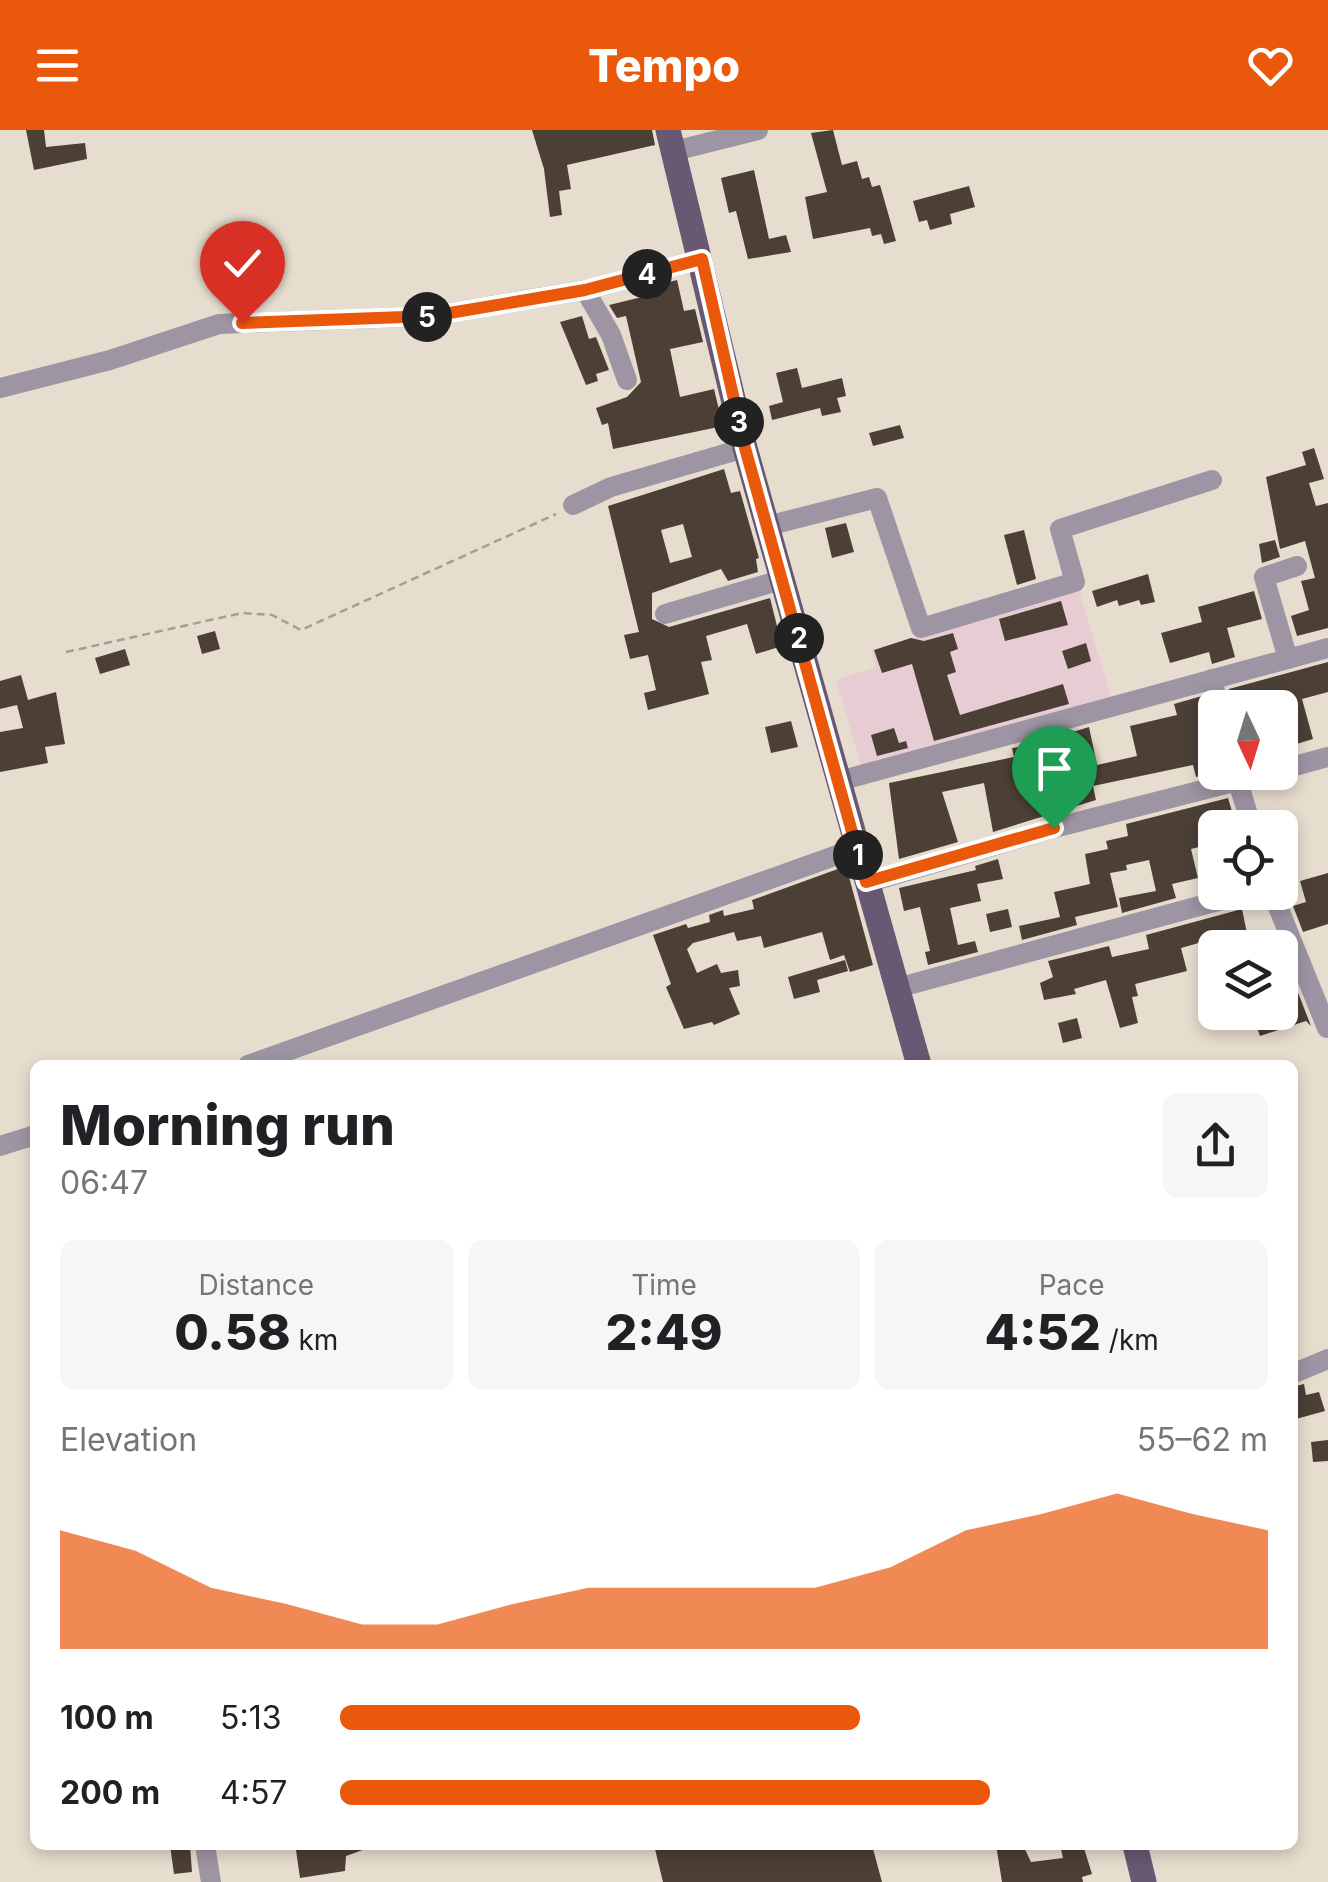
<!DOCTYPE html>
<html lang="en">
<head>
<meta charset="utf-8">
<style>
	body { margin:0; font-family:Inter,sans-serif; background:#f6f6f6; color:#202124; height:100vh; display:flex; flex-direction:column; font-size:38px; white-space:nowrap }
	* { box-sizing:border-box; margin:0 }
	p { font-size:32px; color:#757577 }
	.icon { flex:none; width:55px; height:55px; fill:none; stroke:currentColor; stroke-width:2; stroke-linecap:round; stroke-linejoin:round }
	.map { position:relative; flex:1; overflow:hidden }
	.details { position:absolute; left:30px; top:930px; width:1268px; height:790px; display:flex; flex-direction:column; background:#fff; border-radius:15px; box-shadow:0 5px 15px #0003 }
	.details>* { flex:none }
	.needle { width:65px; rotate:176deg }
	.tools { position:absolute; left:1198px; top:560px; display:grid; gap:20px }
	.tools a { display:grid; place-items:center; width:100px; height:100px; border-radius:15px; background:#fff; box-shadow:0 5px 15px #0003; font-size:50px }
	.pin { position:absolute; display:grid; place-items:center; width:85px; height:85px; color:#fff; margin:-102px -42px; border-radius:50% 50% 50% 0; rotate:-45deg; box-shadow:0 0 10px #0007 }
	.pin .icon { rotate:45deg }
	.km { position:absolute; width:50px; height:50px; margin:-25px; border-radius:50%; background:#222; color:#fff; font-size:28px; line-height:50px; text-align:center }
	.round { display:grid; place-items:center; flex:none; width:105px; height:105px; border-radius:15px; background:#f6f6f6 }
	.head { display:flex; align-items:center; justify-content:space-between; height:170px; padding:0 30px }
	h1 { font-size:55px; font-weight:800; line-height:75px }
	.metrics { display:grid; grid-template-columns:repeat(3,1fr); gap:15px; height:170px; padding:10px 30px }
	.metrics div { display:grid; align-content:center; border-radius:15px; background:#f6f6f6; text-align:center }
	.metrics b { font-size:50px; font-weight:800 }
	.metrics small { font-size:28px; font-weight:400 }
	.metrics p { font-size:28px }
	.chart { height:280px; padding:20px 30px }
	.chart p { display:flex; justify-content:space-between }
	.chart svg { width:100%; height:180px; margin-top:10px; fill:#ea580c; opacity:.7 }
	ul { padding:0 30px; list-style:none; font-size:32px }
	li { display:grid; grid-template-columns:160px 120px 1fr; align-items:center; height:75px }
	li i { height:25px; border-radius:12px; background:#ea580c }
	header { display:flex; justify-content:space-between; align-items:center; height:130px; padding:0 30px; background:#ea580c; color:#fff; font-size:45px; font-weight:800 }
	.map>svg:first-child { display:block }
	.education { fill:#e7cdd3 }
	.building { fill:#4c3f36; fill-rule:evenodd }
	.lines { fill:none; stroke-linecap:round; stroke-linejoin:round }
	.path { stroke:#a59e92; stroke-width:2.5; stroke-dasharray:8 5; stroke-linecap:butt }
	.minor { stroke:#9e95a4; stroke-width:20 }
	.major { stroke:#685873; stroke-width:25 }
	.route-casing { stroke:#fff; stroke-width:20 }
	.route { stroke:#ea580c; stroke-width:12 }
</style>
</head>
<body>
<header><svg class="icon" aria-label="menu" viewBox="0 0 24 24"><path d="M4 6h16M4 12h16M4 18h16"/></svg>Tempo<svg class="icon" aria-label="heart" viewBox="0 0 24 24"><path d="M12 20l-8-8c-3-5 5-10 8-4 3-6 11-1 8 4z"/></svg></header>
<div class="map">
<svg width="1328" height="1752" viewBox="0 0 1328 1752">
	<rect width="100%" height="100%" fill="#e7ddce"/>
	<!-- education -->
	<polygon class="education" points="1079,461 1111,566 863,642 836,550 876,537 872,520"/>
	<!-- building -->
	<g class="building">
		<polygon points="26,0 44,0 46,17 85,13 87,29 34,40"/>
		<polygon points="532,0 652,0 655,15 567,35 571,59 559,61 562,85 550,87 544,39"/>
		<polygon points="833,0 842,35 857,31 862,49 869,47 872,57 880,55 896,111 884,114 881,104 872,106 870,98 813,109 805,67 827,62 811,3"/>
		<polygon points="754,40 769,109 786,105 791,122 748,129 736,81 729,83 721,48"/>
		<polygon points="969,56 975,77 950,84 952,94 930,100 927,90 919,92 913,71"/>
		<polygon points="677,150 684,181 695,179 703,212 670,219 680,267 714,259 723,296 613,319 608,293 602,295 596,278 627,267 641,252 626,186 617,188 609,175 646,166 645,158"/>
		<polygon points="582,186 589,209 596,207 609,240 596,244 598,251 586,255 560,192"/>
		<polygon points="797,238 802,258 842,248 846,266 837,268 841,282 822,286 820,278 772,290 769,276 783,272 776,243"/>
		<polygon points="900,295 904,308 873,316 869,303"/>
		<polygon points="1314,318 1324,349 1309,353 1316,376 1328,373 1328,498 1297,506 1291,486 1309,480 1301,451 1315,448 1305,411 1280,419 1266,347 1306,335 1302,322"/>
		<path d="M 724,339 L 731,363 L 740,361 L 759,428 L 756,429 L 758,442 L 728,451 L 721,439 L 652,463 L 652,489 L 669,497 L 770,468 L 782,516 L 756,524 L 747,494 L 706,506 L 712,530 L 701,532 L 709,564 L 648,580 L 644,563 L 656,560 L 648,525 L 630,529 L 624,505 L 639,502 L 608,376 ZM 683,394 L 692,427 L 670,433 L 661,400 Z"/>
		<polygon points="846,393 854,422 832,428 825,398"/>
		<polygon points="1024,400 1036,449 1017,455 1004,405"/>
		<polygon points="1275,410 1280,427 1262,433 1259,414"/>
		<polygon points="1148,444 1155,472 1141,475 1139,470 1119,476 1117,470 1097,477 1092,461"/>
		<polygon points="1254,461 1262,489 1227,498 1235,527 1212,534 1209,522 1170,533 1161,503 1202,492 1198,477"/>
		<polygon points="1061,471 1068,495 1005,511 999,489"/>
		<polygon points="215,501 220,519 202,524 197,506"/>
		<polygon points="953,503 958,519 950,522 956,542 947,545 960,585 1063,554 1069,574 934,611 912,534 882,543 874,520 911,508 924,511"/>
		<polygon points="1086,513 1091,531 1068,539 1062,521"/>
		<polygon points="125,519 130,535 100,544 95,528"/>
		<polygon points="1328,532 1328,562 1302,569 1313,609 1280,619 1280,578 1232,578 1229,559"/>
		<polygon points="21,545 28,570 56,562 65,614 45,617 48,633 0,642 0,602 23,598 17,575 0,579 0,551"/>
		<polygon points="1202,566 1206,582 1215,591 1215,643 1196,647 1193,635 1093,656 1096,670 993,702 984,653 942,662 958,712 899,729 889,653 1014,627 1012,618 1068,611 1066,604 1089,597 1097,635 1137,626 1130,596 1177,585 1174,574"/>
		<polygon points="791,591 798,617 771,623 765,597"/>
		<polygon points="894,598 899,613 906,611 908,618 877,626 871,605"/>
		<polygon points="1228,668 1237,698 1215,698 1215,713 1191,719 1198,748 1172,754 1176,768 1122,783 1119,768 1156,761 1149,730 1126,735 1127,740 1110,743 1118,777 1075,787 1077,795 1022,810 1019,796 1060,787 1054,762 1090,754 1085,724 1108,719 1106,711 1128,706 1126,694"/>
		<polygon points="998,729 1003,749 977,754 981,771 950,778 958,815 975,811 978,822 928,835 925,822 930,821 920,777 904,781 899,758 976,740 975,736"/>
		<polygon points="846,736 873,835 850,842 844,825 830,830 822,802 764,818 761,806 737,811 734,802 693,813 687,819 697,843 717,834 721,843 738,840 740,856 729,858 740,884 714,895 712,892 684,899 666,857 671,854 653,805 686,794 688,798 710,792 709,785 723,780 724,786 754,779 752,770"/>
		<polygon points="1328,743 1328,794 1303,802 1293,776 1306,772 1300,751"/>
		<polygon points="1008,779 1012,797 990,802 986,784"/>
		<polygon points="1242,779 1250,818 1230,818 1227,805 1181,818 1187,841 1135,854 1138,866 1132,867 1138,893 1120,898 1106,850 1074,859 1076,864 1044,870 1040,853 1053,847 1048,831 1109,816 1112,827 1149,819 1146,805"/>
		<polygon points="845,830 848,841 817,850 820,862 794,869 788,847"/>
		<polygon points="1297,860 1311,896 1306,891 1260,906 1255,892 1291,883 1285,864"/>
		<polygon points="1077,888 1082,908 1063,913 1058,893"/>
		<polygon points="1304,1254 1306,1265 1319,1262 1325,1281 1296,1289 1292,1257"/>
		<polygon points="1328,1310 1328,1331 1313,1332 1311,1312"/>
		<polygon points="170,1715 190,1715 192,1742 174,1744"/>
		<polygon points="311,1715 370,1715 371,1717 346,1726 345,1741 300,1748 296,1720"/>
		<polygon points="654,1715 872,1715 882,1752 663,1752"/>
		<polygon points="996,1715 1023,1715 1031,1732 1063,1728 1060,1715 1083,1715 1092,1744 1082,1747 1083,1752 1002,1752"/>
	</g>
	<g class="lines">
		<!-- path -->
		<polyline class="path" points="66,522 242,483 272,485 301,500 556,384"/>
		<!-- minor -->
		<g class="minor">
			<polyline points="674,21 758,0"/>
			<polyline points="585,160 611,205 627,250"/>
			<polyline points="0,258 110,230 219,194 431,186 585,160 702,129"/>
			<polyline points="573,375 611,357 745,318"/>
			<polyline points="767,396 877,368 921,498 1075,452 1060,399 1212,350"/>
			<polyline points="665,484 781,450"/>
			<polyline points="1288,529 1264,447 1297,436"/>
			<polyline points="1212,549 1219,578"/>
			<polyline points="1280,640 1328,627"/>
			<polyline points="1235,642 1252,698"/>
			<polyline points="839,651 1328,518"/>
			<polyline points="867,753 1054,698 1273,642"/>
			<polyline points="1272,762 1327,898"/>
			<polyline points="897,858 1251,762"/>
			<polyline points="248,935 857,718"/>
			<polyline points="0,1016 35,1005"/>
			<polyline points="1292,1244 1328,1229"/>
			<polyline points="205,1715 211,1752"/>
		</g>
		<!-- major -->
		<g class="major">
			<polyline points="668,0 745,318 919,935"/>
			<polyline points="1135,1715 1144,1752"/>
		</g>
	</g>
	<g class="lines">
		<!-- route casing -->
		<g class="route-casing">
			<polyline id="route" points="242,193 432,186 585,160 702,129 745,318 866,752 1054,698"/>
		</g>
		<!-- route -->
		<use href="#route" class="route"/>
	</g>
</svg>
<div class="tools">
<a><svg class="needle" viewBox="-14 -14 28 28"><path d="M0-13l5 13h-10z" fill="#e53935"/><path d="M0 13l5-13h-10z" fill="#757577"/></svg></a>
<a><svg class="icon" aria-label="locate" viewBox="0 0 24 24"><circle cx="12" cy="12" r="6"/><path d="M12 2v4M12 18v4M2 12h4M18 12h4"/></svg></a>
<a><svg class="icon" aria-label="layers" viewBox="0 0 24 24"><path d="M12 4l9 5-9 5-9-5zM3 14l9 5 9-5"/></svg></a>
</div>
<div class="pin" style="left:1054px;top:698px;background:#1e9e55"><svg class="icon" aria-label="arrive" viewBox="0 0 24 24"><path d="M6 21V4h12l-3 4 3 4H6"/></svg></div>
<div class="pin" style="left:242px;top:193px;background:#d93025"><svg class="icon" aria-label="check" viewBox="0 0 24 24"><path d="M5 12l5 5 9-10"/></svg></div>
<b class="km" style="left:858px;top:725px">1</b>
<b class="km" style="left:799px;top:508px">2</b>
<b class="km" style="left:739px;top:292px">3</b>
<b class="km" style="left:647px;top:144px">4</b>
<b class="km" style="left:427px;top:187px">5</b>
<section class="details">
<div class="head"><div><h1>Morning run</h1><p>06:47</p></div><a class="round"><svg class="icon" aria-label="share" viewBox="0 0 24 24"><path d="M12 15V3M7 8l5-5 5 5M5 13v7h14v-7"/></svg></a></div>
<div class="metrics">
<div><p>Distance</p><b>0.58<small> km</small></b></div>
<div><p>Time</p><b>2:49</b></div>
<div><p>Pace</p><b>4:52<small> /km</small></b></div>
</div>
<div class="chart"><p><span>Elevation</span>55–62 m</p>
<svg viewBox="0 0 160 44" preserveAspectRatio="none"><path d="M0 44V15L10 20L20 29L30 33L40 38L50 38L60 33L70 29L80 29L90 29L100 29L110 24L120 15L130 11L140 6L150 11L160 15V44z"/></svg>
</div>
<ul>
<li><b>100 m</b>5:13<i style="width:56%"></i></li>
<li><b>200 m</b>4:57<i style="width:70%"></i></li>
</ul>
</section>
</div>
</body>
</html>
